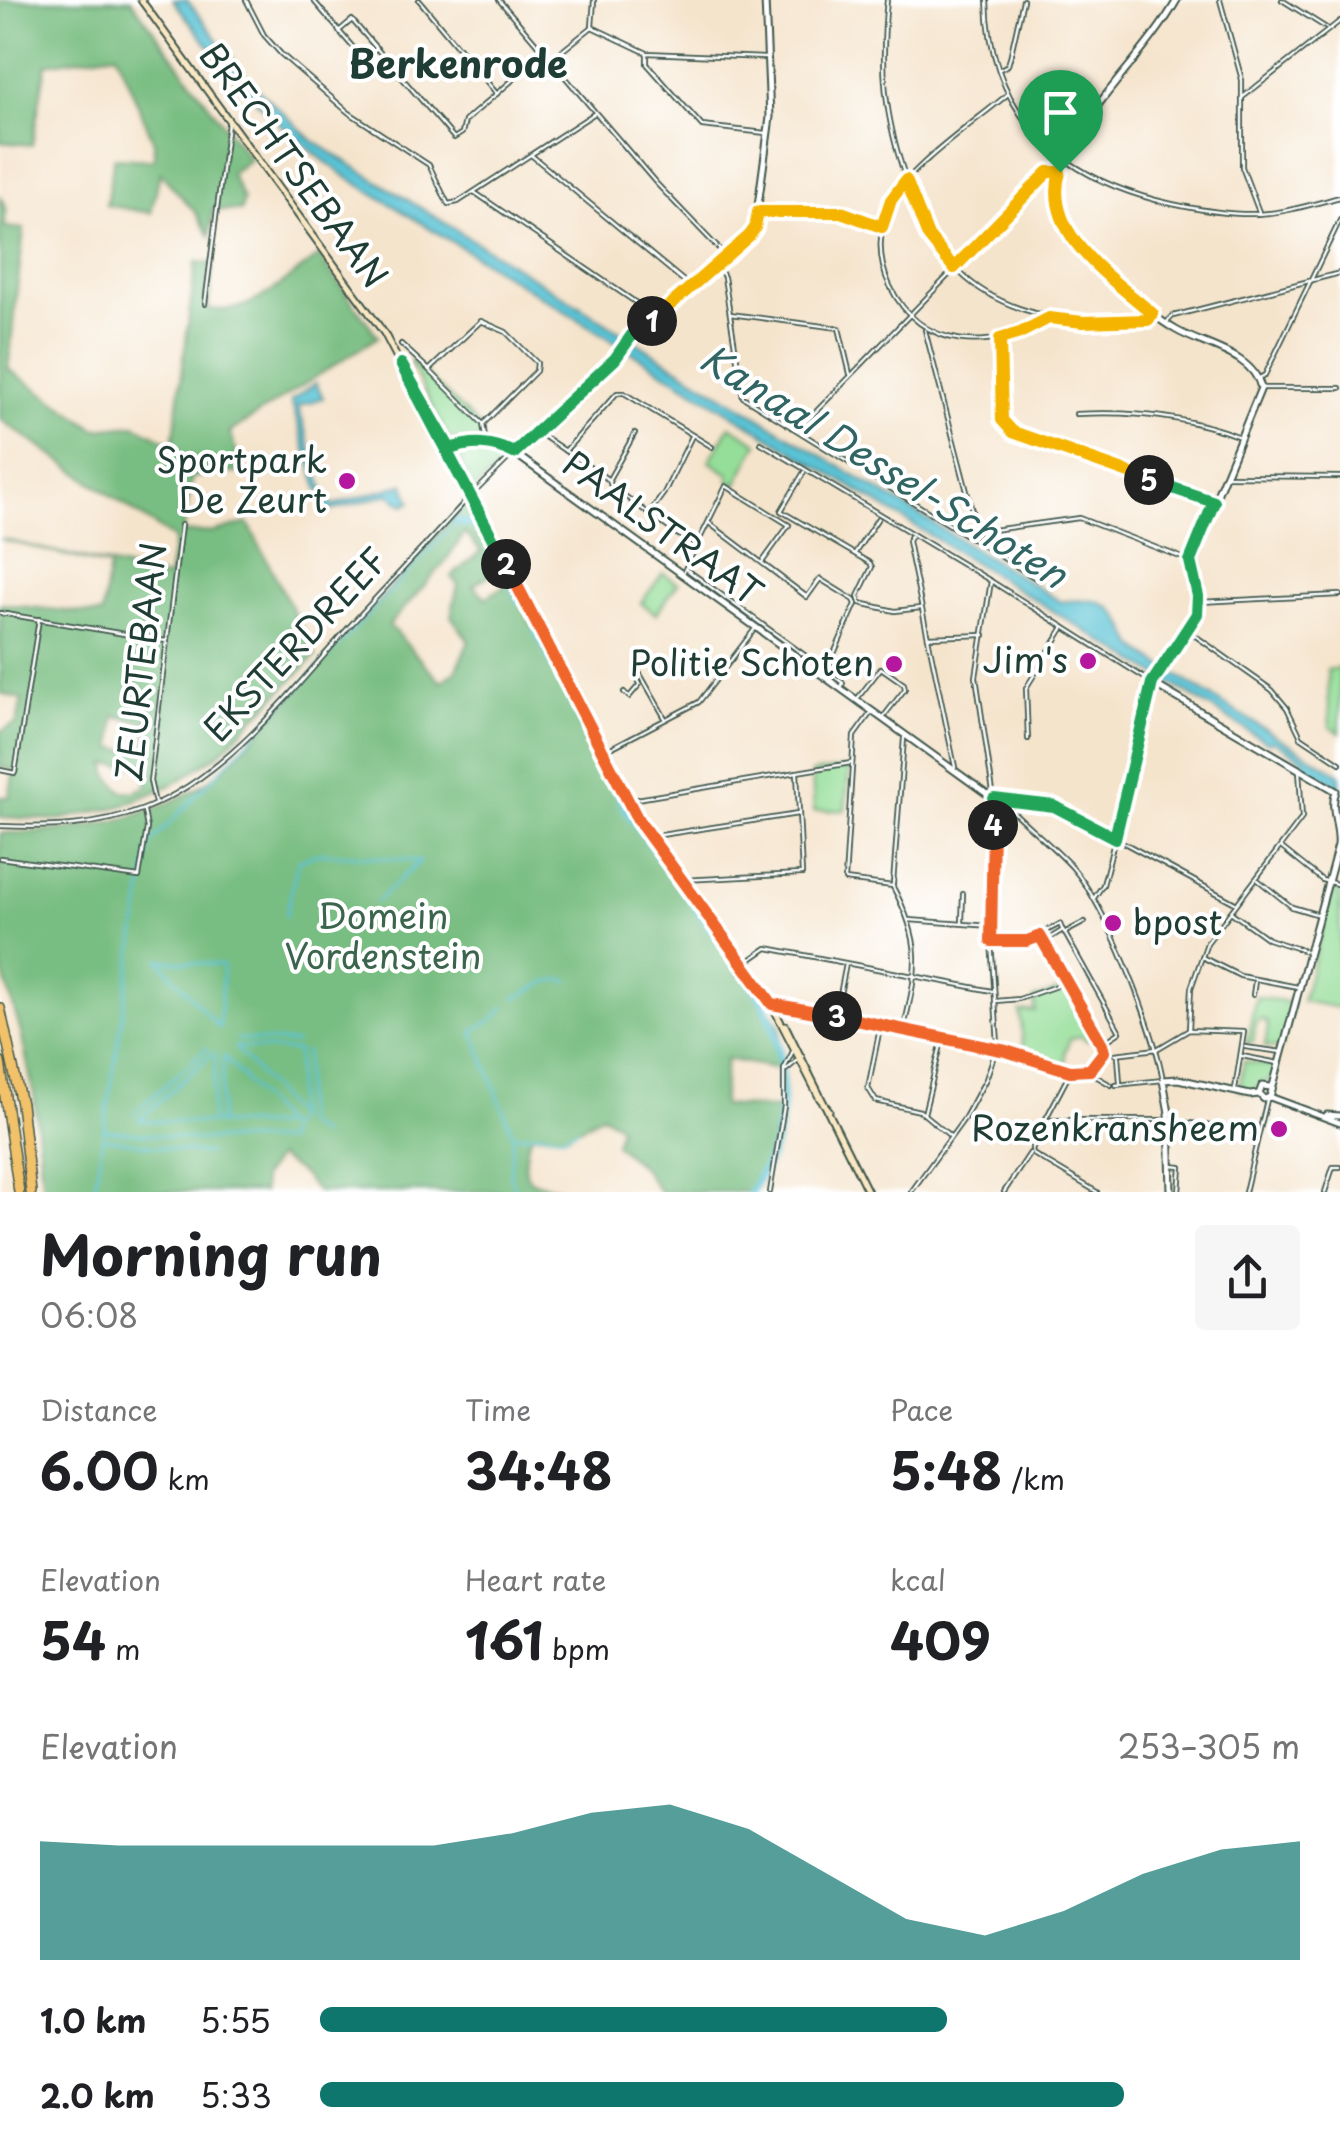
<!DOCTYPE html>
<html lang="en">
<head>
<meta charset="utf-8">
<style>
	body { margin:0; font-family:"Playpen Sans",sans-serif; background:#f6f6f6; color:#202124; height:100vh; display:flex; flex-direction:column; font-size:38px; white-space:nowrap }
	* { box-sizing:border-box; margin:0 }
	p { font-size:32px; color:#757577 }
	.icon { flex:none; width:55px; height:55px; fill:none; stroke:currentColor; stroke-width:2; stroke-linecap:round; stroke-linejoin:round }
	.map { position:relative; height:1192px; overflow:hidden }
	.details { display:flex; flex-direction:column; background:#fff; flex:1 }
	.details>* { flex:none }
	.pin { position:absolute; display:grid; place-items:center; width:85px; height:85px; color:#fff; margin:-102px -42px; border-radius:50% 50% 50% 0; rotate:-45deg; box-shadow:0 0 10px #0007 }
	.pin .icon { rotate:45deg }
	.km { position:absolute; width:50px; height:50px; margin:-25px; border-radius:50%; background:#222; color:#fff; font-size:28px; line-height:50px; text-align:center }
	.round { display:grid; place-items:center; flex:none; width:105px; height:105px; border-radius:10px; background:#f6f6f6 }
	.overview { display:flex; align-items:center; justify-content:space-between; height:170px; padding:0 40px }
	h1 { font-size:55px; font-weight:700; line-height:75px }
	.figures { display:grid; grid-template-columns:repeat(3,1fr); gap:15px; height:170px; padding:10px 40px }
	.figures div { display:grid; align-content:center }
	.figures b { font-size:50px; font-weight:700 }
	.figures small { font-size:28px; font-weight:400 }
	.figures p { font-size:28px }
	.chart { height:280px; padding:20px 40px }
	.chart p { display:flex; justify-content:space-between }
	.chart svg { width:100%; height:180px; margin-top:10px; fill:#0f766e; opacity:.7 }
	ul { padding:0 40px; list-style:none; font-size:32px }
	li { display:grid; grid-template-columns:160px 120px 1fr; align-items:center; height:75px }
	li i { height:25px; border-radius:12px; background:#0f766e }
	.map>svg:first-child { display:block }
	.green { fill:#95de99; stroke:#5a8e66; stroke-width:2.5 }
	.forest { fill:#78bd81; stroke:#4c7d5a; stroke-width:2.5; fill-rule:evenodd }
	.water { fill:#5ac3d5; stroke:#3c8084; stroke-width:2.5 }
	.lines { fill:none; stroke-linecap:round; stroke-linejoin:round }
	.stream { stroke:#5ac3d5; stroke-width:2.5 }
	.river { stroke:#5ac3d5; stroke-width:8 }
	.minor-casing { stroke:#3f564b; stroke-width:6 }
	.tertiary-casing { stroke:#3f564b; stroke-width:9 }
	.secondary-casing { stroke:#3f564b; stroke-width:9 }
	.motorway-casing { stroke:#3f564b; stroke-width:12 }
	.minor { stroke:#fff; stroke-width:2.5 }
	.tertiary { stroke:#fff; stroke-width:5 }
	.secondary { stroke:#fae7c3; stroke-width:5 }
	.motorway { stroke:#f2c26a; stroke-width:9 }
	.split-1-casing { stroke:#fff; stroke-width:20 }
	.split-2-casing { stroke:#fff; stroke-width:20 }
	.split-3-casing { stroke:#fff; stroke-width:20 }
	.split-4-casing { stroke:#fff; stroke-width:20 }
	.split-5-casing { stroke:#fff; stroke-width:20 }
	.split-6-casing { stroke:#fff; stroke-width:20 }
	.split-1 { stroke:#f5b400; stroke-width:12 }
	.split-2 { stroke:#22a559; stroke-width:12 }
	.split-3 { stroke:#f0652b; stroke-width:12 }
	.split-4 { stroke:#f0652b; stroke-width:12 }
	.split-5 { stroke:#22a559; stroke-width:12 }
	.split-6 { stroke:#f5b400; stroke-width:12 }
	.poi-dot { fill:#b5179e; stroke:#fff; stroke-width:4 }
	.labels { text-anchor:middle; stroke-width:8; stroke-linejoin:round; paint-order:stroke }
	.street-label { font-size:35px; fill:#1f3d34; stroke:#fff }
	.poi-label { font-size:35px; fill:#1f3d34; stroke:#fff; text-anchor:end }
	.park-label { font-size:35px; fill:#3c654d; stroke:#fff }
	.neighbourhood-label { font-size:38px; font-weight:bold; fill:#1f3d34; stroke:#fff }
	.water-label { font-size:38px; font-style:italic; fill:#316564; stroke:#fff }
</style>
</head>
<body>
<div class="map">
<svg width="1340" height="1192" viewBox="0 0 1340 1192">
	<rect width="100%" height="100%" fill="#fff"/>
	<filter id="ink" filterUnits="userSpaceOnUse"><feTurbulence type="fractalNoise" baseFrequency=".01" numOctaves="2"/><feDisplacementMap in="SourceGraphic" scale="20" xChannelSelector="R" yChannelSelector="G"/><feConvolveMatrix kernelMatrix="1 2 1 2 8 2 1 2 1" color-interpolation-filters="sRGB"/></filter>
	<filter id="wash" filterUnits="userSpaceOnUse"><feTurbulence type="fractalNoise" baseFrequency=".0048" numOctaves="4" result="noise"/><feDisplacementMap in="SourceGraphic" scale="40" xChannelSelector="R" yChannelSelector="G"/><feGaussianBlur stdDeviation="2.25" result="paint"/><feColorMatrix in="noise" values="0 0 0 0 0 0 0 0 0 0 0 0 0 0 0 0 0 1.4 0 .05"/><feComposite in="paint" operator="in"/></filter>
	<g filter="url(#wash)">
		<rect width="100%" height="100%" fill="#f5e4cc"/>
		<!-- green -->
		<g class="green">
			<polygon points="412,361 481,428 483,434 479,439 452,440 447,436 410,362"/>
			<polygon points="730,426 758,443 736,485 729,481 729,474 709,461"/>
			<polygon points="481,448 507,458 473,491 459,456 465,450"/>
			<polygon points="663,573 678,583 656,614 641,603"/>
			<polygon points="1340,668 1340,733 1330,727 1327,670"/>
			<polygon points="845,768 849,772 845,810 814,811 812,773"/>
			<polygon points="1334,887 1340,888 1340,1008 1302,1001"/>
			<polygon points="1066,988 1095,1037 1088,1041 1081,1036 1070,1039 1065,1052 1066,1065 1024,1053 1020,1012 1035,1011 1034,999"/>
			<polygon points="1256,997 1293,1003 1281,1049 1265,1047 1268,1024 1262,1019 1256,1022 1253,1042 1246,1045"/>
			<polygon points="1244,1061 1275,1066 1274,1076 1268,1082 1262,1082 1252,1092 1239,1090"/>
		</g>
		<!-- forest -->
		<g class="forest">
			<polygon points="0,0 131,0 250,160 231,173 243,200 241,211 213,210 210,236 196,213 160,173 151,213 106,205 114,158 154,160 154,142 116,53 46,64 32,145 0,142"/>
			<path d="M 0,197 L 6,207 L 5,227 L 24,229 L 8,369 L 96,429 L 135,425 L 173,444 L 196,262 L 213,264 L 208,309 C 251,317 286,279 319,256 L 378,337 L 230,432 L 242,472 L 192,477 L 183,533 L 215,532 L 248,523 L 316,656 L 219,754 L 174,784 L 122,806 L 58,820 L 0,817 L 0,797 L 9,797 L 14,770 L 0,767 L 0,732 L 17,723 L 22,700 L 0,693 L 0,604 L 102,615 L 109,566 L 0,539 L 168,578 L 174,539 L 0,419 ZM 115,716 L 149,723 L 145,752 L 113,748 ZM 107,764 L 148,766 L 146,787 L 134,792 L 122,791 L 108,775 Z"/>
			<path d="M 466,503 L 502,567 L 473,585 L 486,598 L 510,582 L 628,810 L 780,1025 L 780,1069 L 726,1059 L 722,1105 L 780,1109 L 767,1165 L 753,1192 L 660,1192 L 642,1167 L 615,1144 L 620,1126 L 602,1115 L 567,1135 L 533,1134 C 527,1142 527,1148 526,1157 C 521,1192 546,1180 567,1192 L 317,1192 L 304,1176 L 277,1157 L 262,1177 L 263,1192 L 43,1192 L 34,1095 L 21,1033 L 0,962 L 0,833 C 69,832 138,824 199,787 C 228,769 252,737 276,713 C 341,644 403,573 466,503 ZM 465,533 L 481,551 L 451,577 L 458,585 L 451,616 L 469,641 L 456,671 L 441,682 L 389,625 L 441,567 Z"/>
		</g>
		<!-- water -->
		<g class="water">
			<path d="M 173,0 L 187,0 L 251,83 L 313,141 L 629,337 L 628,340 L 634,341 L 1060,601 C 1071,602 1087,598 1098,602 C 1131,614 1122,638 1142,652 C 1204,694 1276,736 1340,774 L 1340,787 L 1302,765 L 1304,760 L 1272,740 L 1269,743 L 1263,740 L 348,178 C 270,124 230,75 173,0 Z"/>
			<polygon points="316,383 323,398 298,406 324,491 319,492 291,401"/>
			<polygon points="404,484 411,502 404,505 389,494 330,511 323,508 320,499 325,497 333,505"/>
		</g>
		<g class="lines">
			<!-- stream -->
			<g class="stream">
				<polyline points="450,467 463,493"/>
				<polyline points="286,916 298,861 320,853 420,861 376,902"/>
				<polygon points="159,960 223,965 219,1028"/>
				<path d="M 515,998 C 533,992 547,975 569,981"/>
				<polyline points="504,1007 494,1019 473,1031 513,1135 510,1177 517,1192"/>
				<polyline points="237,1039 296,1043"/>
				<polyline points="306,1051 303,1123 321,1135"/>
				<polyline points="133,1114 207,1048"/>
				<polyline points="140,1119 213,1053"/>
				<polyline points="139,1120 283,1126"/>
				<polyline points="294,1122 295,1116 298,1051 235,1047 295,1116"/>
				<polyline points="211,1123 216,1055"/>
				<polyline points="219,1124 224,1056 287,1128 291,1125"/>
				<polyline points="104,1130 192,1139 286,1141 287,1131"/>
				<polyline points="513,1136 539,1133 563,1136 578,1129"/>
				<polyline points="105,1138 153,1146"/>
				<polyline points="157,1147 209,1154"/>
				<polyline points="94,1192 150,844 456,522"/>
			</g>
			<!-- river -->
			<g class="river">
				<polyline points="456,522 480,525 521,601"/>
				<path d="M 537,631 L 627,811 L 760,996 C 785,1038 789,1112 770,1157 C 765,1169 756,1180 751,1192"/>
			</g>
		</g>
	</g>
	<g filter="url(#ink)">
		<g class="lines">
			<!-- minor casing -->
			<g class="minor-casing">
				<g id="minor">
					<polyline points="246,0 264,35 281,54 348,112 429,165 448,204 458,202 595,113"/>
					<polyline points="313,0 338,29"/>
					<polyline points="419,0 497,94"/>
					<polyline points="499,0 656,183 723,253"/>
					<path d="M 887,0 C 880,68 884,116 907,182 C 935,265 981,309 1072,320 C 1097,323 1124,324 1148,320 L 1152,315"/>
					<path d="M 987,0 C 990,119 1063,180 1172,204 C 1200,210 1228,215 1257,214 C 1285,213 1313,204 1340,197"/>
					<polyline points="1220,0 1242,80 1242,167 1259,212"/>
					<polyline points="1282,0 1328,29"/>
					<polyline points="592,27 647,53 765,58"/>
					<polyline points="377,48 363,59 339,31 352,20 454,138 462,133 465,121 544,53"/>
					<polyline points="647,54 647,64 702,126 766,133"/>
					<polyline points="552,59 592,27 594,0"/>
					<polyline points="1000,69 1008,65 1010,58 1023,0"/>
					<path d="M 1008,94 C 978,120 904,170 890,204 C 878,230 877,259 890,286 C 921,351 992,353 1048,318"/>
					<polyline points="1243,97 1340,21"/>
					<polyline points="531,155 691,287"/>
					<polyline points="474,192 657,317"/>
					<polyline points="760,212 841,212 879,227"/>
					<polyline points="718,266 724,277 743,397 1037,579"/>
					<polyline points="205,304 228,123"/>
					<polyline points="730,314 839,328 850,374"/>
					<polyline points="1166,323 1173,316 1340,273"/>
					<polyline points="925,330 977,530"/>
					<polyline points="1000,340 1003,420 1008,428 1212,502"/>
					<polyline points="401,344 428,369"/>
					<polyline points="1259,378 1265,375 1340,220"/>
					<polyline points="1262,388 1340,388"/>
					<path d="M 1076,414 C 1132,411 1187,416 1240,437"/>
					<polyline points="483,424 536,371 537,363 506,332 481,321 429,370 483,424 486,443"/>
					<polyline points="798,430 1049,172 1060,173"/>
					<polyline points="543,436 609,480 611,486 677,534 696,544"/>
					<polyline points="761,443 991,581 1151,682"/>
					<polyline points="565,451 617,393 624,393 712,447"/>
					<polyline points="804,472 781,511 870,563 872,567 858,596 860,603 895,611 921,608"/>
					<polyline points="1227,476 1340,477"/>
					<polyline points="609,479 635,433"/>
					<polyline points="477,490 513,454"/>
					<polyline points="650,512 664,493 692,436"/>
					<polyline points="709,523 807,597 820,579 854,600 856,604 824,676"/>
					<polyline points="911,536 908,541 912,561 955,767"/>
					<polyline points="972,537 978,532 1079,518 1188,560"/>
					<polyline points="855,553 878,518"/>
					<polyline points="686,569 843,683 841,688"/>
					<polyline points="683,573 726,486 789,525 763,561"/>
					<polyline points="1200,602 1340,595"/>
					<polyline points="0,613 166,641"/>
					<polyline points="1187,630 1272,690 1287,708 1301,737 1340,763"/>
					<polyline points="928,637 984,635"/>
					<polyline points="1168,656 1176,654 1184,638"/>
					<polyline points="624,692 629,697 640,684 636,676 640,674 665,718"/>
					<polyline points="857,699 881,668 904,684 905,689 884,716"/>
					<polyline points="870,714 854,736 845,880 893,886"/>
					<polyline points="1028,739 1026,688 1064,627"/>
					<polyline points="605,751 699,702 754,630"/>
					<polyline points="0,770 15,773 39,619"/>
					<polyline points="637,799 851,763"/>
					<polyline points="155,803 150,781 181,525"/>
					<path d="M 1005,803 C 1025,825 1051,844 1072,867 C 1107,907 1154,1028 1163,1080 L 1116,1085"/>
					<path d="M 0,826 C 49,828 97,827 144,809 C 226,777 291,692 349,627 C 389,583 430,541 469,497"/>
					<polyline points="661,835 798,814"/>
					<polyline points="1282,848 1322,880 1340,885"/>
					<polyline points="0,858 139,877 147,828 144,811"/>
					<polyline points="683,880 802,874 797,772"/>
					<polyline points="1258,880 1292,907 1319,915"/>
					<polyline points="893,884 904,738"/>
					<path d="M 893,887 C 924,945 917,968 904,1028"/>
					<polyline points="1094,898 1103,885 1115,838 1235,903"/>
					<polyline points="1232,913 1268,939 1308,952"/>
					<polyline points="909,920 991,926"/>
					<polyline points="962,923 963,894"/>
					<polyline points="1063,930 1120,1032 1102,1044"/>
					<polyline points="1066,932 1085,922"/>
					<polyline points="1040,935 1102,1044 1104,1052 1096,1065 1087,1070"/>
					<polyline points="992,941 1027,941 1060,924 1062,929"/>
					<polyline points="1045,941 1063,930"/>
					<polyline points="1202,957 1240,976 1298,987"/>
					<polyline points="744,964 767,948 992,991"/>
					<polyline points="1253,995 1255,981"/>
					<polyline points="996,1001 1019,999 1065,983"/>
					<polyline points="773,1004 997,1049 1070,1071 1085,1070 1111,1085"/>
					<polyline points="836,1015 846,964"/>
					<polyline points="880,1028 868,1088 876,1101 920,1111 950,1136"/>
					<polyline points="1189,1030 1191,988 1207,943 1302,818 1299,770"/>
					<polyline points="1245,1047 1282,1052"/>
					<polyline points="1115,1054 1157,1049 1189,1030 1244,1032 1235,1089"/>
					<polyline points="1118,1056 1120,1083"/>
					<polyline points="1242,1056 1278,1063"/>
					<polyline points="786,1070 803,1056"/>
					<polyline points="924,1114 942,1041"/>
					<polyline points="1032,1145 1070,1073"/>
					<polyline points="1171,1166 1181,1167 1179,1192"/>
					<polyline points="770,1192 784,1106 784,1069 793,1051"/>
					<polyline points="911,1192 964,1119 986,1079 998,1044 991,941 994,799 976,677 991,581"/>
					<polyline points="1004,1192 1030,1153"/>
					<polyline points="1097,1192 1033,1154 1032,1149 1049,1120 1169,1120 1259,1133"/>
					<polyline points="1245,1192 1267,1100"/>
					<polyline points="1325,1192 1333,1167 1340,1167"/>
				</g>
			</g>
			<!-- tertiary casing -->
			<g class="tertiary-casing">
				<g id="tertiary">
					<path d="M 445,451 C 470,440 489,442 514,453 L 994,799 L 1054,805 L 1115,838 L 1152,683 L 1197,613 L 1199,596 L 1190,568 L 1192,556 L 1261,388 C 1253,353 1203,346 1176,330 C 1145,312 1070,247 1058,213 C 1053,198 1056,183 1061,169 C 1087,103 1143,60 1177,0"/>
					<polyline points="514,453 615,359 636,329 658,318 755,228 770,117 765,0"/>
					<path d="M 1152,683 L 1336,791 C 1329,808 1340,827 1338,845 L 1270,1097"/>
					<polyline points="1259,1094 1262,1086 1271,1087"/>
					<polyline points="1327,1115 1340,1116"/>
					<polyline points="1171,1192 1169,1113 1163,1080 1178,1079 1250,1095 1259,1094 1264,1099 1270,1097 1340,1123"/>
				</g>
			</g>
			<!-- secondary casing -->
			<g class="secondary-casing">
				<g id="secondary">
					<polyline points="141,0 384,333 638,820 772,1005 820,1099 829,1110"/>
					<polyline points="411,378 468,488"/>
					<polyline points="785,1025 868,1192"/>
				</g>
			</g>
			<!-- motorway casing -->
			<g class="motorway-casing">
				<g id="motorway">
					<polyline points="0,1008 21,1104 31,1192"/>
					<polyline points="0,1062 19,1192"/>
				</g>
			</g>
			<!-- minor -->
			<use href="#minor" class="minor"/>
			<!-- tertiary -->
			<use href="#tertiary" class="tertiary"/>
			<!-- secondary -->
			<use href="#secondary" class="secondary"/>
			<!-- motorway -->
			<use href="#motorway" class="motorway"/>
		</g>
	</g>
	<g class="lines" filter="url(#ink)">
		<!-- split-1 casing -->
		<g class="split-1-casing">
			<polyline id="split-1" points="652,321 749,236 755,228 758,212 841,212 882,227 891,200 906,180 928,236 954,268 1048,172 1060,172"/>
		</g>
		<!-- split-2 casing -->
		<g class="split-2-casing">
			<path id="split-2" d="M 506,564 L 401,364 L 450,449 C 473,441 491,442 514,453 L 615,359 L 634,332 L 652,321"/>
		</g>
		<!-- split-3 casing -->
		<g class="split-3-casing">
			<polyline id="split-3" points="506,564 638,820 772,1004 837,1016"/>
		</g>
		<!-- split-4 casing -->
		<g class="split-4-casing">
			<polyline id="split-4" points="837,1016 1006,1051 1070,1071 1090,1070 1104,1052 1102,1044 1040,936 1027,941 991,941 993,825"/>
		</g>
		<!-- split-5 casing -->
		<g class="split-5-casing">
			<polyline id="split-5" points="993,825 994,799 1054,806 1115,838 1152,683 1197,614 1198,596 1190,561 1214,502 1149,480"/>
		</g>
		<!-- split-6 casing -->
		<g class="split-6-casing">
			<path id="split-6" d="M 1060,172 C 1042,234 1112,278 1153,314 L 1148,320 L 1083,322 L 1049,318 L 1020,333 L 1000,339 L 1002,420 L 1013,432 L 1149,480"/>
		</g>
		<!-- split-1 -->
		<use href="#split-1" class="split-1"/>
		<!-- split-2 -->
		<use href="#split-2" class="split-2"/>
		<!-- split-3 -->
		<use href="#split-3" class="split-3"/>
		<!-- split-4 -->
		<use href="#split-4" class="split-4"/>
		<!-- split-5 -->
		<use href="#split-5" class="split-5"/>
		<!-- split-6 -->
		<use href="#split-6" class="split-6"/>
	</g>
	<!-- markers -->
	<g class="poi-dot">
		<circle cx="347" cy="481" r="10"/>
		<circle cx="1088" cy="661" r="10"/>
		<circle cx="894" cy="664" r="10"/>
		<circle cx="1113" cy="923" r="10"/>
		<circle cx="1279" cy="1129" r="10"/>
	</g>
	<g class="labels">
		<!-- street labels -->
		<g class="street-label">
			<text transform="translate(293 166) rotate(54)" y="12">BRECHTSEBAAN</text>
			<text transform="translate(662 529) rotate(36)" y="12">PAALSTRAAT</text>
			<text transform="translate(296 645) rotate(-47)" y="12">EKSTERDREEF</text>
			<text transform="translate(142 662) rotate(-84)" y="12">ZEURTEBAAN</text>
		</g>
		<!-- poi labels -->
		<g class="poi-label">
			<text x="327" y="473">Sportpark<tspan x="327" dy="40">De Zeurt</tspan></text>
			<text x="1068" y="673">Jim's</text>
			<text x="874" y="676">Politie Schoten</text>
			<text x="1133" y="935" text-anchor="start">bpost</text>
			<text x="1259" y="1141">Rozenkransheem</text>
		</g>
		<!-- park labels -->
		<g class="park-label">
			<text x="383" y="929">Domein<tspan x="383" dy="40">Vordenstein</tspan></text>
		</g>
		<!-- neighbourhood labels -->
		<g class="neighbourhood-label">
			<text x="458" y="78">Berkenrode</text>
		</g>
		<!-- water labels -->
		<g class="water-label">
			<text transform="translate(883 467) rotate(32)" y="13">Kanaal Dessel-Schoten</text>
		</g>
	</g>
</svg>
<div class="pin" style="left:1060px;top:172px;background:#1e9e55"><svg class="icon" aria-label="arrive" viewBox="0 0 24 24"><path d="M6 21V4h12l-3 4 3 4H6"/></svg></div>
<b class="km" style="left:652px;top:321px">1</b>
<b class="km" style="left:506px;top:564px">2</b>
<b class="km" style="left:837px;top:1016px">3</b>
<b class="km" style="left:993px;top:825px">4</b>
<b class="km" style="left:1149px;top:480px">5</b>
</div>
<section class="details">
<div class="overview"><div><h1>Morning run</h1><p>06:08</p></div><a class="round"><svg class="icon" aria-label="share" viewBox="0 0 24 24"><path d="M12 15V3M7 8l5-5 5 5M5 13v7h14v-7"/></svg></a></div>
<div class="figures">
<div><p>Distance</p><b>6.00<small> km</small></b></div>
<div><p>Time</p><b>34:48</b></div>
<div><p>Pace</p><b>5:48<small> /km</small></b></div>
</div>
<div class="figures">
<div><p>Elevation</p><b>54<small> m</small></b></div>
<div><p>Heart rate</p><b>161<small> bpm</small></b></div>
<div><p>kcal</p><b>409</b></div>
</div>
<div class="chart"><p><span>Elevation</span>253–305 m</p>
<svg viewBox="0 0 160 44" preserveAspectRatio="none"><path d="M0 44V15L10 16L20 16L30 16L40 16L50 16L60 13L70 8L80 6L90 12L100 23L110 34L120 38L130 32L140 23L150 17L160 15V44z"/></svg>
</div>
<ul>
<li><b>1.0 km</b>5:55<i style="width:64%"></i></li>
<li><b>2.0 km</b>5:33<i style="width:82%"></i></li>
</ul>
</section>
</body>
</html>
